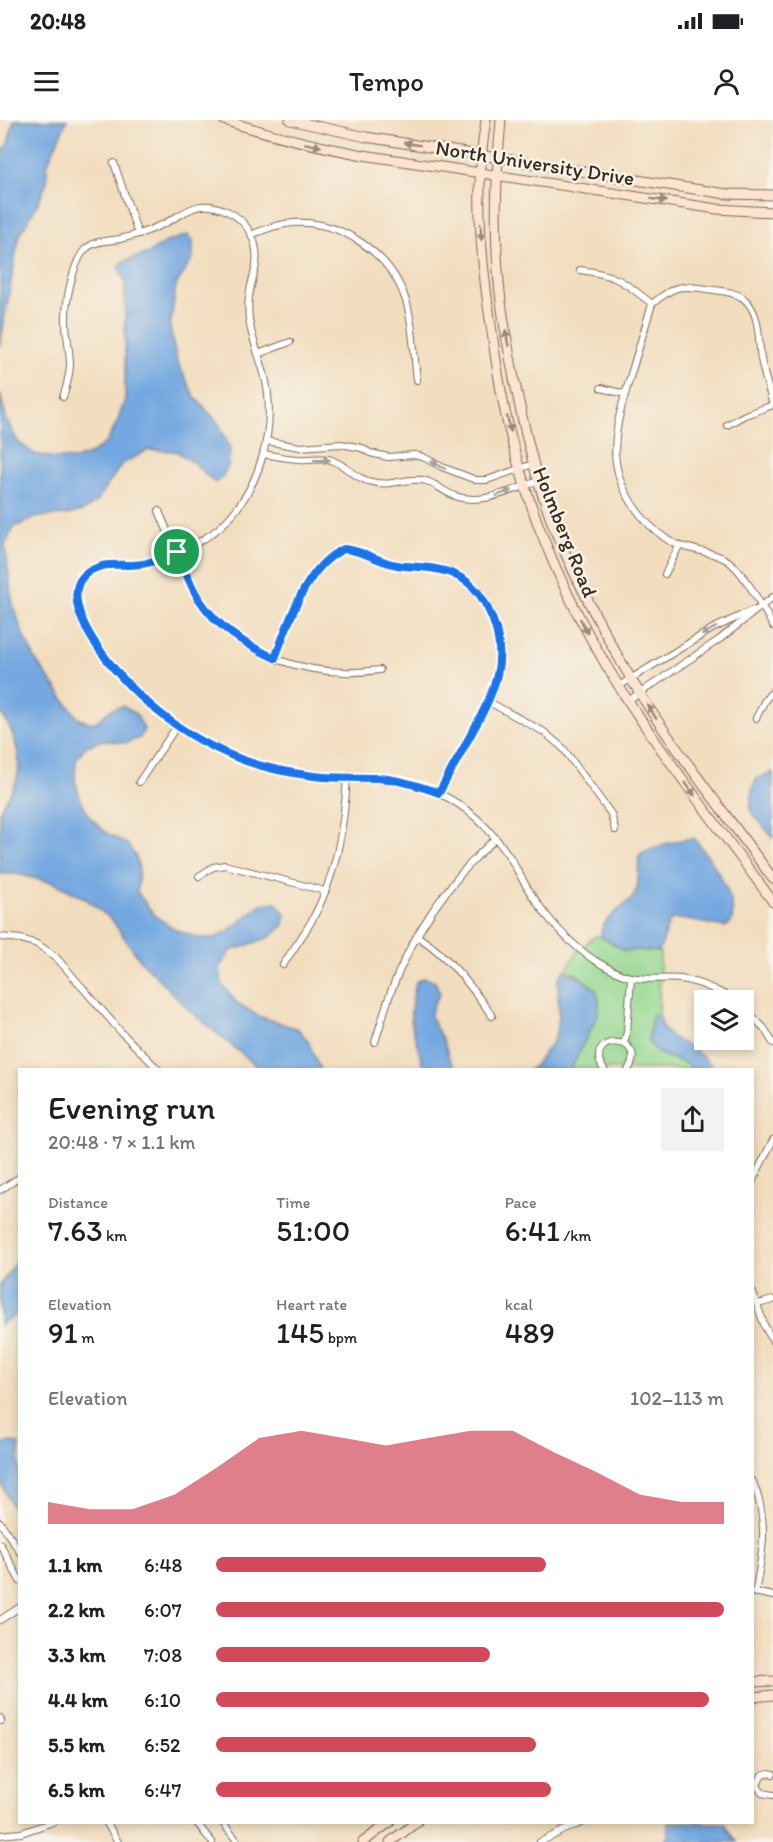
<!DOCTYPE html>
<html lang="en">
<head>
<meta charset="utf-8">
<style>
	body { margin:0; font-family:Itim,sans-serif; background:#f2f2f2; color:#202124; height:100vh; display:flex; flex-direction:column; font-size:22px; white-space:nowrap }
	* { box-sizing:border-box; margin:0 }
	p { font-size:20px; color:#757577 }
	.icon { flex:none; width:33px; height:33px; fill:none; stroke:currentColor; stroke-width:2; stroke-linecap:round; stroke-linejoin:round }
	.map { position:relative; flex:1; overflow:hidden }
	.sheet { position:absolute; left:18px; top:948px; width:736px; height:756px; display:flex; flex-direction:column; background:#fff; border-radius:0px; box-shadow:0 3px 9px #0003 }
	.sheet>* { flex:none }
	.fabs { position:absolute; left:694px; top:870px; display:grid; gap:12px }
	.fabs a { display:grid; place-items:center; width:60px; height:60px; border-radius:0px; background:#fff; box-shadow:0 3px 9px #0003; font-size:30px }
	.pin { position:absolute; display:grid; place-items:center; width:51px; height:51px; color:#fff; margin:-26px; border:3px solid #fff; border-radius:50%; box-shadow:0 2px 6px #0007 }
	.round { display:grid; place-items:center; flex:none; width:63px; height:63px; border-radius:0px; background:#f2f2f2 }
	.headline { display:flex; align-items:center; justify-content:space-between; height:102px; padding:0 30px }
	h1 { font-size:33px; font-weight:600; line-height:45px }
	.stats { display:grid; grid-template-columns:repeat(3,1fr); gap:9px; height:102px; padding:6px 30px }
	.stats div { display:grid; align-content:center }
	.stats b { font-size:30px; font-weight:600 }
	.stats small { font-size:16px; font-weight:400 }
	.stats p { font-size:16px }
	.chart { height:168px; padding:12px 30px }
	.chart p { display:flex; justify-content:space-between }
	.chart svg { width:100%; height:108px; margin-top:6px; fill:#d1495b; opacity:.7 }
	ul { padding:0 30px; list-style:none; font-size:20px }
	li { display:grid; grid-template-columns:96px 72px 1fr; align-items:center; height:45px }
	li i { height:15px; border-radius:8px; background:#d1495b }
	.status { display:flex; justify-content:space-between; align-items:center; height:42px; padding:0 30px; background:#fff; direction:ltr }
	.status svg { height:16px; fill:currentColor }
	header { display:flex; justify-content:space-between; align-items:center; height:78px; padding:0 30px; background:#fff; font-size:27px; font-weight:600 }
	.map>svg:first-child { display:block }
	.green { fill:#94d891; stroke:#688158; stroke-width:1.5 }
	.water { fill:#74a8e0; stroke:#58697f; stroke-width:1.5 }
	.lines { fill:none; stroke-linecap:round; stroke-linejoin:round }
	.street-casing { stroke:#7b6956; stroke-width:8 }
	.secondary-casing { stroke:#7b6956; stroke-width:11 }
	.street { stroke:#fff; stroke-width:6 }
	.secondary { stroke:#fde4d1; stroke-width:9 }
	.oneway { fill:#9c8778 }
	.oneway2 { fill:#a79f9a }
	.route-casing { stroke:#fff; stroke-width:12 }
	.route { stroke:#1a73e8; stroke-width:8 }
	.labels { text-anchor:middle; stroke-width:5; stroke-linejoin:round; paint-order:stroke }
	.street-label { font-size:21px; fill:#3b2a1e; stroke:#f7f3e8 }
</style>
</head>
<body>
<div class="status"><b>20:48</b><svg viewBox="0 0 49 12"><path d="M0 12V9h3v3zM5 12V6h3v6zM10 12V3h3v9zM15 12V0h3v12zM26 1h20v11H26zM47 4h2v5h-2z"/></svg></div>
<header><svg class="icon" aria-label="menu" viewBox="0 0 24 24"><path d="M4 6h16M4 12h16M4 18h16"/></svg>Tempo<svg class="icon" aria-label="person" viewBox="0 0 24 24"><circle cx="12" cy="8" r="4"/><path d="M4 21q1-7 8-7t8 7"/></svg></header>
<div class="map">
<svg width="773" height="1722" viewBox="0 0 773 1722">
	<rect width="100%" height="100%" fill="#f7f3e8"/>
	<filter id="ink" filterUnits="userSpaceOnUse"><feTurbulence type="fractalNoise" baseFrequency=".0167" numOctaves="2"/><feDisplacementMap in="SourceGraphic" scale="12" xChannelSelector="R" yChannelSelector="G"/><feConvolveMatrix kernelMatrix="1 2 1 2 8 2 1 2 1" color-interpolation-filters="sRGB"/></filter>
	<filter id="wash" filterUnits="userSpaceOnUse"><feTurbulence type="fractalNoise" baseFrequency=".008" numOctaves="4" result="noise"/><feDisplacementMap in="SourceGraphic" scale="24" xChannelSelector="R" yChannelSelector="G"/><feGaussianBlur stdDeviation="1.35" result="paint"/><feColorMatrix in="noise" values="0 0 0 0 0 0 0 0 0 0 0 0 0 0 0 0 0 1.4 0 .05"/><feComposite in="paint" operator="in"/></filter>
	<g filter="url(#wash)">
		<rect width="100%" height="100%" fill="#f2ddbe"/>
		<!-- green -->
		<polygon class="green" points="595,816 601,817 625,831 640,830 660,832 659,895 652,895 648,921 658,933 687,944 693,949 571,949 598,894 599,879 596,869 575,853 565,851 577,832"/>
		<!-- water -->
		<g class="water">
			<polygon points="14,0 67,0 47,45 47,62 37,85 19,116 0,226 0,37 8,23"/>
			<path d="M 188,115 L 193,120 L 193,138 L 176,165 L 170,208 L 177,241 L 194,276 L 219,304 L 230,328 L 229,344 L 222,357 L 215,363 L 194,343 L 176,331 L 148,330 L 122,344 L 95,383 L 83,391 L 66,395 L 38,397 L 14,407 L 5,426 L 13,485 L 24,517 L 38,544 L 78,598 C 95,607 96,602 109,591 C 113,588 118,588 123,586 L 136,594 L 144,609 L 140,618 L 125,623 L 102,620 L 85,627 L 76,639 L 75,660 L 80,678 L 89,696 L 105,712 L 128,725 L 136,737 L 139,750 L 137,772 L 154,795 L 176,810 L 199,818 L 215,818 L 231,809 L 261,784 L 275,782 L 285,793 L 284,805 L 270,817 L 231,831 L 220,846 L 222,864 L 237,883 L 258,896 L 298,909 L 308,921 L 320,949 L 260,949 L 190,891 L 140,840 L 112,800 L 86,779 L 55,763 L 16,754 L 0,754 C 0,741 0,703 0,692 C 4,681 14,671 17,659 C 23,636 13,609 0,592 L 0,273 L 7,301 L 18,322 L 35,334 L 54,338 L 75,339 L 92,333 L 107,322 L 118,300 L 125,279 L 125,161 L 119,149 L 121,142 L 149,133 L 168,121 Z"/>
			<polygon points="773,652 773,718 750,690 752,670 757,658"/>
			<path d="M 694,718 C 709,737 740,778 731,803 L 725,807 L 682,799 L 672,799 C 663,808 666,823 657,832 L 640,830 L 625,831 L 601,817 C 600,797 626,789 635,773 C 641,761 637,747 639,735 C 648,727 682,719 694,718 Z"/>
			<polygon points="564,851 574,854 596,869 599,880 598,894 571,949 529,949 534,947 554,920 559,898 558,859"/>
			<path d="M 424,858 L 435,861 L 440,874 C 422,901 435,900 444,923 C 448,932 448,942 456,949 L 423,949 C 421,935 417,925 413,911 C 408,895 413,878 416,862 Z"/>
			<polygon points="652,895 659,895 664,910 673,918 695,930 715,949 693,949 687,944 658,933 648,921"/>
			<polygon points="19,1137 19,1193 0,1205 0,1165"/>
			<polygon points="11,1322 19,1324 19,1396 14,1389 0,1361 0,1325"/>
			<polygon points="668,1702 724,1703 737,1722 665,1722 668,1715"/>
		</g>
	</g>
	<g filter="url(#ink)">
		<g class="lines">
			<!-- street casing -->
			<g class="street-casing">
				<g id="street">
					<polyline points="114,43 138,114"/>
					<path d="M 253,114 C 266,109 278,104 293,103 C 340,100 389,132 405,178 C 413,199 414,236 417,260"/>
					<path d="M 580,150 C 615,154 625,162 652,184"/>
					<path d="M 652,184 C 645,207 638,230 631,254 C 623,282 612,313 616,343 C 620,372 642,402 665,418 C 683,431 707,429 725,439 C 742,448 763,488 773,506"/>
					<path d="M 652,184 C 675,165 679,165 707,169 C 719,171 734,171 743,178 C 761,192 758,219 761,239 C 764,255 769,270 773,285"/>
					<polyline points="258,234 290,222"/>
					<polyline points="601,268 625,274"/>
					<path d="M 63,277 C 67,266 69,257 70,245 C 70,228 65,212 66,196 C 66,178 74,137 88,127 C 97,120 109,121 120,119 C 133,116 146,112 159,106 C 184,96 195,76 227,91 C 248,101 259,122 256,145 C 254,156 250,166 249,177 C 245,206 258,229 265,257 C 277,310 260,371 219,408 C 200,424 170,438 145,443 C 131,446 117,443 104,446 C 83,450 72,469 77,489 C 83,512 102,534 117,551 C 128,563 139,576 152,587 C 197,626 258,651 317,657 C 359,661 398,653 438,673 C 468,686 493,712 511,739 C 519,753 526,768 536,781 C 551,803 572,825 594,840 C 604,846 619,855 631,857 C 647,861 665,857 681,859 C 700,862 717,870 734,880"/>
					<polyline points="727,305 745,295 773,285"/>
					<polyline points="266,321 300,327 341,324 362,328 370,333 388,337 414,335 423,337 442,347 476,360 487,360 533,344"/>
					<path d="M 264,334 C 276,336 288,339 300,339 C 310,340 319,337 328,339 C 343,342 353,357 368,361 C 391,368 402,358 422,360 C 435,362 443,372 455,376 C 483,386 512,369 539,361"/>
					<path d="M 159,391 C 167,411 176,430 185,450 C 189,459 193,470 199,479 C 236,538 314,559 380,550"/>
					<polyline points="665,454 679,426"/>
					<path d="M 275,538 C 287,507 298,475 319,449 C 324,443 329,436 335,433 C 350,424 363,435 378,440 C 386,443 395,445 404,446 C 422,447 442,447 458,456 C 501,479 507,539 490,581 C 485,592 478,602 472,613 C 461,633 450,653 439,673"/>
					<polyline points="619,566 712,509 753,490"/>
					<polyline points="628,581 720,519 773,477"/>
					<polyline points="489,582 544,612 563,628 611,694 615,710"/>
					<polyline points="756,598 765,580 773,571"/>
					<polyline points="139,662 177,606"/>
					<polyline points="199,756 213,747 225,745 325,771"/>
					<path d="M 417,816 C 449,836 471,866 492,896"/>
					<polyline points="0,817 21,819 37,824 55,836 121,912 159,950"/>
					<path d="M 283,845 C 292,831 302,817 311,802 C 336,758 344,708 347,658"/>
					<polyline points="744,888 764,908 773,923"/>
					<path d="M 375,922 C 380,906 385,889 390,874 C 412,814 449,761 495,719"/>
					<polyline points="624,923 627,912 631,858"/>
					<path d="M 604,950 C 580,913 651,914 628,950"/>
					<polyline points="753,1060 773,1020"/>
					<polyline points="0,1070 20,1057"/>
					<polyline points="753,1173 765,1207 773,1221"/>
					<polyline points="758,1184 773,1180"/>
					<path d="M 753,1362 C 769,1401 763,1432 755,1473"/>
					<polyline points="0,1402 20,1432"/>
					<polyline points="0,1424 20,1461"/>
					<polyline points="754,1472 773,1476"/>
					<polyline points="0,1500 20,1487"/>
					<polyline points="0,1598 1,1601"/>
					<polyline points="773,1654 769,1653 762,1655 757,1665 762,1673 773,1675"/>
					<polyline points="106,1702 118,1722"/>
					<polyline points="196,1702 212,1722"/>
					<polyline points="222,1702 238,1722"/>
					<polyline points="0,1715 21,1713 53,1702"/>
					<polyline points="540,1722 571,1707 584,1702"/>
				</g>
			</g>
			<!-- secondary casing -->
			<g class="secondary-casing">
				<g id="secondary">
					<path d="M 224,0 C 270,15 316,26 363,35 L 717,89 L 773,92"/>
					<polyline points="290,0 366,17 681,67 727,74 773,75"/>
					<path d="M 486,0 C 474,71 481,142 492,212 C 498,259 506,305 520,350 C 542,426 578,501 620,568 C 667,642 722,711 773,782"/>
					<path d="M 501,0 C 496,54 494,108 499,163 C 503,206 512,250 521,292 C 531,336 542,381 560,422 C 581,469 605,515 631,559 C 673,629 725,692 773,759"/>
					<polyline points="753,1562 773,1561"/>
					<polyline points="753,1577 773,1575"/>
					<polyline points="363,1722 390,1702"/>
					<polyline points="390,1722 417,1702"/>
				</g>
			</g>
			<!-- street -->
			<use href="#street" class="street"/>
			<!-- secondary -->
			<use href="#secondary" class="secondary"/>
		</g>
		<!-- one-way arrows -->
		<defs><path id="oneway-solid" d="M-6-.8H1V-3.2L6.5 0L1 3.2V.8H-6Z" transform="scale(1.5)"/></defs>
		<g class="oneway">
			<use href="#oneway-solid" transform="translate(412 24) rotate(-171)"/>
			<use href="#oneway-solid" transform="translate(313 25) rotate(12)"/>
			<use href="#oneway-solid" transform="translate(659 80) rotate(9)"/>
			<use href="#oneway-solid" transform="translate(481 112) rotate(88)"/>
			<use href="#oneway-solid" transform="translate(507 218) rotate(-100)"/>
			<use href="#oneway-solid" transform="translate(509 304) rotate(76)"/>
			<use href="#oneway-solid" transform="translate(584 506) rotate(63)"/>
			<use href="#oneway-solid" transform="translate(652 592) rotate(-123)"/>
			<use href="#oneway-solid" transform="translate(690 669) rotate(54)"/>
		</g>
		<g class="oneway2">
			<use href="#oneway-solid" transform="translate(322 340) rotate(2)"/>
			<use href="#oneway-solid" transform="translate(438 345) rotate(-153)"/>
			<use href="#oneway-solid" transform="translate(504 373) rotate(-20)"/>
			<use href="#oneway-solid" transform="translate(709 511) rotate(151)"/>
		</g>
	</g>
	<g class="lines" filter="url(#ink)">
		<!-- route casing -->
		<g class="route-casing">
			<path id="route" d="M 344,429 C 363,430 378,442 397,445 C 416,448 437,446 455,455 C 470,461 480,473 487,487 C 513,536 494,573 470,616 C 460,635 449,654 439,673 C 419,666 398,659 377,658 C 356,657 335,659 314,656 C 290,653 265,648 243,640 C 183,618 128,574 93,520 C 78,496 61,457 102,446 C 116,443 132,447 147,443 C 157,441 167,436 177,432 C 184,448 190,465 199,479 C 218,508 244,524 275,538 C 289,502 306,445 344,429 Z"/>
		</g>
		<!-- route -->
		<use href="#route" class="route"/>
	</g>
	<g class="labels">
		<!-- street labels -->
		<g class="street-label">
			<text transform="translate(535 43) rotate(9)" y="7">North University Drive</text>
			<text transform="translate(565 412) rotate(68)" y="7">Holmberg Road</text>
		</g>
	</g>
</svg>
<div class="fabs">
<a><svg class="icon" aria-label="layers" viewBox="0 0 24 24"><path d="M12 4l9 5-9 5-9-5zM3 14l9 5 9-5"/></svg></a>
</div>
<div class="pin" style="left:177px;top:432px;background:#1e9e55"><svg class="icon" aria-label="arrive" viewBox="0 0 24 24"><path d="M6 21V4h12l-3 4 3 4H6"/></svg></div>
<section class="sheet">
<div class="headline"><div><h1>Evening run</h1><p>20:48 · 7 × 1.1 km</p></div><a class="round"><svg class="icon" aria-label="share" viewBox="0 0 24 24"><path d="M12 15V3M7 8l5-5 5 5M5 13v7h14v-7"/></svg></a></div>
<div class="stats">
<div><p>Distance</p><b>7.63<small> km</small></b></div>
<div><p>Time</p><b>51:00</b></div>
<div><p>Pace</p><b>6:41<small> /km</small></b></div>
</div>
<div class="stats">
<div><p>Elevation</p><b>91<small> m</small></b></div>
<div><p>Heart rate</p><b>145<small> bpm</small></b></div>
<div><p>kcal</p><b>489</b></div>
</div>
<div class="chart"><p><span>Elevation</span>102–113 m</p>
<svg viewBox="0 0 160 44" preserveAspectRatio="none"><path d="M0 44V35L10 38L20 38L30 32L40 21L50 9L60 6L70 9L80 12L90 9L100 6L110 6L120 15L130 23L140 32L150 35L160 35V44z"/></svg>
</div>
<ul>
<li><b>1.1 km</b>6:48<i style="width:65%"></i></li>
<li><b>2.2 km</b>6:07<i style="width:100%"></i></li>
<li><b>3.3 km</b>7:08<i style="width:54%"></i></li>
<li><b>4.4 km</b>6:10<i style="width:97%"></i></li>
<li><b>5.5 km</b>6:52<i style="width:63%"></i></li>
<li><b>6.5 km</b>6:47<i style="width:66%"></i></li>
</ul>
</section>
</div>
</body>
</html>
